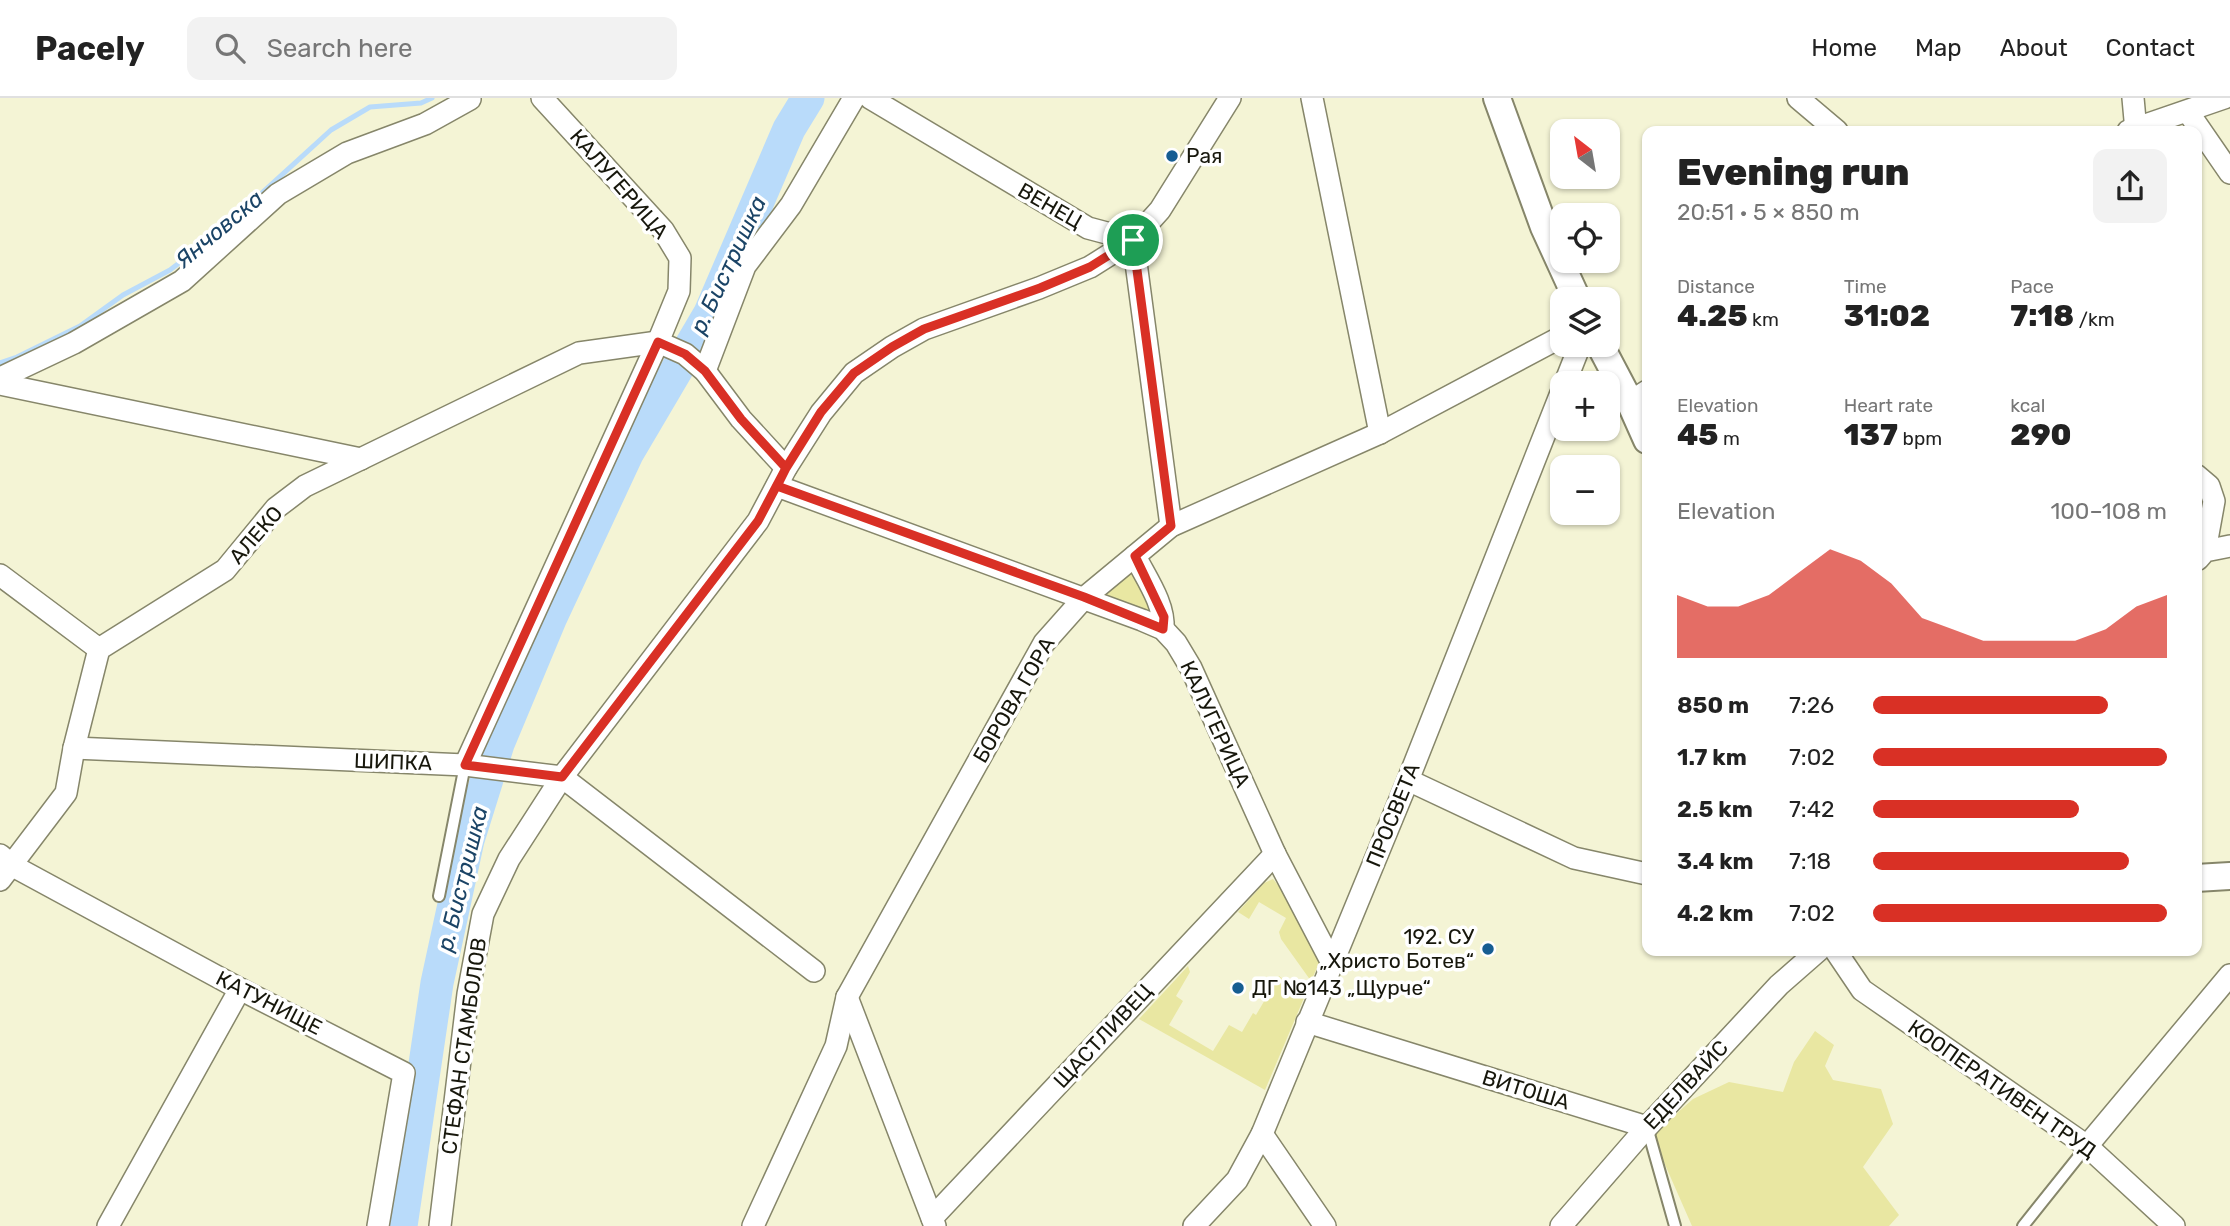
<!DOCTYPE html>
<html lang="en">
<head>
<meta charset="utf-8">
<style>
	body { margin:0; font-family:Rubik,sans-serif; background:#f2f2f2; color:#222; height:100vh; display:flex; flex-direction:column; font-size:26px; white-space:nowrap }
	* { box-sizing:border-box; margin:0 }
	p { font-size:23px; color:#767676 }
	.icon { flex:none; width:38px; height:38px; fill:none; stroke:currentColor; stroke-width:2; stroke-linecap:round; stroke-linejoin:round }
	.map { position:relative; flex:1; overflow:hidden }
	.details { position:absolute; left:1642px; top:28px; width:560px; height:830px; display:flex; flex-direction:column; background:#fff; border-radius:14px; box-shadow:0 2px 5px #0004 }
	.details>* { flex:none }
	.needle { width:46px; rotate:329deg }
	.tools { position:absolute; left:1550px; top:21px; display:grid; gap:14px }
	.tools a { display:grid; place-items:center; width:70px; height:70px; border-radius:14px; background:#fff; box-shadow:0 2px 5px #0004; font-size:35px }
	.pin { position:absolute; display:grid; place-items:center; width:60px; height:60px; color:#fff; margin:-30px; border:4px solid #fff; border-radius:50%; box-shadow:0 2px 7px #0007 }
	.round { display:grid; place-items:center; flex:none; width:74px; height:74px; border-radius:14px; background:#f2f2f2 }
	.head { display:flex; align-items:center; justify-content:space-between; height:119px; padding:0 35px }
	h1 { font-size:38px; font-weight:800; line-height:52px }
	.stats { display:grid; grid-template-columns:repeat(3,1fr); gap:10px; height:119px; padding:7px 35px }
	.stats div { display:grid; align-content:center }
	.stats b { font-size:30px; font-weight:800 }
	.stats small { font-size:19px; font-weight:400 }
	.stats p { font-size:19px }
	.chart { height:196px; padding:14px 35px }
	.chart p { display:flex; justify-content:space-between }
	.chart svg { width:100%; height:126px; margin-top:7px; fill:#d93025; opacity:.7 }
	ul { padding:0 35px; list-style:none; font-size:23px }
	li { display:grid; grid-template-columns:112px 84px 1fr; align-items:center; height:52px }
	li i { height:18px; border-radius:9px; background:#d93025 }
	header { display:flex; align-items:center; gap:42px; box-sizing:border-box; height:98px; padding:0 35px; background:#fff; border-bottom:2px solid #e0e0e0 }
	header strong { font-size:33px }
	nav { display:flex; gap:38px; margin-inline-start:auto; font-size:24px }
	.search { width:490px; height:63px; background:#f2f2f2; display:flex; align-items:center; gap:18px; box-sizing:border-box; padding:0 24px; border-radius:14px; color:#767676; font-size:26px }
	.map>svg:first-child { display:block }
	.green { fill:#e9e7a2 }
	.lines { fill:none; stroke-linecap:round; stroke-linejoin:round }
	.stream { stroke:#b9dbfa; stroke-width:5 }
	.river { stroke:#b9dbfa; stroke-width:33 }
	.service-casing { stroke:#86866a; stroke-width:14 }
	.minor-casing { stroke:#86866a; stroke-width:24 }
	.tertiary-casing { stroke:#86866a; stroke-width:30 }
	.service { stroke:#fff; stroke-width:10 }
	.minor { stroke:#fff; stroke-width:21 }
	.tertiary { stroke:#fff; stroke-width:26 }
	.route-casing { stroke:#fff; stroke-width:14 }
	.route { stroke:#d93025; stroke-width:9 }
	.poi-dot { fill:#165d92; stroke:#fff; stroke-width:2.5 }
	.labels { text-anchor:middle; stroke-width:7; stroke-linejoin:round; paint-order:stroke }
	.poi-label { font-size:21px; fill:#17170c; stroke:#fff; text-anchor:start }
	.street-label { font-size:21px; fill:#17170c; stroke:#fff }
	.water-label { font-size:23px; font-style:italic; fill:#1b4466; stroke:#fff }
</style>
</head>
<body>
<header>
<strong>Pacely</strong>
<div class="search"><svg class="icon" aria-label="search" viewBox="0 0 24 24"><circle cx="10" cy="10" r="6"/><path d="M15 15l6 6"/></svg>Search here</div>
<nav><a>Home</a><a>Map</a><a>About</a><a>Contact</a></nav>
</header>
<div class="map">
<svg width="2230" height="1128" viewBox="0 0 2230 1128">
	<rect width="100%" height="100%" fill="#f4f4d5"/>
	<!-- green -->
	<g class="green">
		<polygon points="1132,472 1155,518 1103,501 1105,493"/>
		<polygon points="1273,781 1282,792 1321,861 1311,883 1281,841 1279,834 1286,820 1259,804 1249,821 1238,814 1264,785"/>
		<polygon points="1188,868 1190,874 1176,898 1183,903 1169,927 1213,953 1229,927 1242,934 1253,915 1256,917 1279,878 1294,889 1304,900 1265,992 1139,921"/>
		<polygon points="1815,933 1834,947 1825,968 1833,982 1881,991 1893,1026 1863,1069 1899,1117 1889,1128 1692,1128 1652,1037 1693,1001 1729,984 1783,994 1794,964"/>
	</g>
	<g class="lines">
		<!-- stream -->
		<polyline class="stream" points="0,265 17,259 80,228 123,197 170,172 217,136 331,32 370,9 421,5 432,0"/>
		<!-- river -->
		<polyline class="river" points="401,1128 437,885 468,742 498,646 551,519 627,356 710,215 789,31 808,0"/>
		<!-- service casing -->
		<g class="service-casing">
			<g id="service">
				<polyline points="439,798 465,667"/>
				<polyline points="1647,1029 1675,1128"/>
				<polyline points="2023,1128 2087,1048"/>
			</g>
		</g>
		<!-- minor casing -->
		<g class="minor-casing">
			<g id="minor">
				<polyline points="542,0 663,132 680,160 679,193 658,244 685,256 705,273 741,321 786,370"/>
				<polyline points="870,0 1088,130 1133,142 1171,428"/>
				<polyline points="1312,0 1380,335"/>
				<polyline points="1798,0 1837,33"/>
				<polyline points="2133,0 2136,33"/>
				<polyline points="2188,14 2230,75"/>
				<polyline points="2128,33 2224,0"/>
				<polyline points="705,273 745,168 791,107 854,0"/>
				<polyline points="0,280 74,245 182,183 278,96 347,55 425,26 470,1"/>
				<polyline points="1565,285 1580,247"/>
				<polyline points="0,286 361,361"/>
				<polyline points="1630,304 1647,293"/>
				<polyline points="2196,377 2209,388 2214,403 2205,453"/>
				<polyline points="777,388 1142,522 1163,531 1176,545 1191,570 1275,756 1333,867"/>
				<path d="M 1135,458 C 1146,480 1165,506 1163,531"/>
				<polyline points="2198,461 2205,453 2230,448"/>
				<polyline points="0,477 99,551"/>
				<polyline points="74,650 465,667 562,679 814,873"/>
				<polyline points="465,667 658,244"/>
				<polyline points="1408,682 1574,760 1647,776"/>
				<polyline points="0,757 13,768 240,891 404,975 378,1128"/>
				<polyline points="0,782 66,695 74,650 99,551 225,472 276,410 305,388 579,255 658,244"/>
				<polyline points="1835,852 1862,892 2087,1048 2174,1128"/>
				<polyline points="847,899 935,1128"/>
				<polyline points="1307,924 1647,1029"/>
				<polyline points="1262,1036 1325,1128"/>
				<polyline points="2087,1048 2230,877"/>
				<polyline points="932,1120 1275,756"/>
				<polyline points="108,1128 240,891"/>
				<polyline points="440,1128 468,896 483,816 509,761 562,679 758,423 786,370 821,315 854,275 892,249 924,231 1039,190 1090,169 1133,142 1160,112 1230,0"/>
				<polyline points="753,1128 836,948 847,899 1044,545 1084,500 1171,428 1380,335 1563,238"/>
				<polyline points="1194,1128 1237,1082 1262,1036 1408,682 1563,290"/>
				<polyline points="1561,1128 1647,1029 1779,887 1819,852"/>
			</g>
		</g>
		<!-- tertiary casing -->
		<g class="tertiary-casing">
			<g id="tertiary">
				<polyline points="1497,0 1544,129 1577,201"/>
				<polyline points="1600,247 1630,304 1647,342"/>
				<polyline points="2196,780 2230,778"/>
			</g>
		</g>
		<!-- service -->
		<use href="#service" class="service"/>
		<!-- minor -->
		<use href="#minor" class="minor"/>
		<!-- tertiary -->
		<use href="#tertiary" class="tertiary"/>
	</g>
	<g class="lines">
		<!-- route casing -->
		<g class="route-casing">
			<polyline id="route" points="1133,142 1090,169 1040,190 924,231 892,249 854,275 821,314 786,370 758,423 562,679 465,667 658,244 685,256 705,273 741,321 786,370 777,388 1084,499 1163,531 1164,519 1135,458 1171,428 1133,142"/>
		</g>
		<!-- route -->
		<use href="#route" class="route"/>
	</g>
	<!-- markers -->
	<g class="poi-dot">
		<circle cx="1172" cy="58" r="7"/>
		<circle cx="1488" cy="851" r="7"/>
		<circle cx="1238" cy="890" r="7"/>
	</g>
	<g class="labels">
		<!-- poi labels -->
		<g class="poi-label">
			<text x="1186" y="65">Рая</text>
			<text x="1474" y="846" text-anchor="end">192. СУ<tspan x="1474" dy="24">„Христо Ботев“</tspan></text>
			<text x="1252" y="897">ДГ №143 „Щурче“</text>
		</g>
		<!-- street labels -->
		<g class="street-label">
			<text transform="translate(619 86) rotate(49)" y="7">КАЛУГЕРИЦА</text>
			<text transform="translate(1050 108) rotate(30)" y="7">ВЕНЕЦ</text>
			<text transform="translate(256 437) rotate(-49)" y="7">АЛЕКО</text>
			<text transform="translate(1014 602) rotate(-60)" y="7">БОРОВА ГОРА</text>
			<text transform="translate(1215 626) rotate(65)" y="7">КАЛУГЕРИЦА</text>
			<text transform="translate(393 664) rotate(2)" y="7">ШИПКА</text>
			<text transform="translate(1393 717) rotate(-68)" y="7">ПРОСВЕТА</text>
			<text transform="translate(269 905) rotate(27)" y="7">КАТУНИЩЕ</text>
			<text transform="translate(1103 938) rotate(-47)" y="7">ЩАСТЛИВЕЦ</text>
			<text transform="translate(464 948) rotate(-82)" y="7">СТЕФАН СТАМБОЛОВ</text>
			<text transform="translate(1686 987) rotate(-47)" y="7">ЕДЕЛВАЙС</text>
			<text transform="translate(2002 991) rotate(35)" y="7">КООПЕРАТИВЕН ТРУД</text>
			<text transform="translate(1526 992) rotate(17)" y="7">ВИТОША</text>
		</g>
		<!-- water labels -->
		<g class="water-label">
			<text transform="translate(219 131) rotate(-40)" y="8">Янчовска</text>
			<text transform="translate(728 167) rotate(-65)" y="8">р. Бистришка</text>
			<text transform="translate(462 781) rotate(-76)" y="8">р. Бистришка</text>
		</g>
	</g>
</svg>
<div class="tools">
<a><svg class="needle" viewBox="-14 -14 28 28"><path d="M0-13l5 13h-10z" fill="#e53935"/><path d="M0 13l5-13h-10z" fill="#767676"/></svg></a>
<a><svg class="icon" aria-label="locate" viewBox="0 0 24 24"><circle cx="12" cy="12" r="6"/><path d="M12 2v4M12 18v4M2 12h4M18 12h4"/></svg></a>
<a><svg class="icon" aria-label="layers" viewBox="0 0 24 24"><path d="M12 4l9 5-9 5-9-5zM3 14l9 5 9-5"/></svg></a>
<a>+</a>
<a>−</a>
</div>
<div class="pin" style="left:1133px;top:142px;background:#1e9e55"><svg class="icon" aria-label="arrive" viewBox="0 0 24 24"><path d="M6 21V4h12l-3 4 3 4H6"/></svg></div>
<section class="details">
<div class="head"><div><h1>Evening run</h1><p>20:51 · 5 × 850 m</p></div><a class="round"><svg class="icon" aria-label="share" viewBox="0 0 24 24"><path d="M12 15V3M7 8l5-5 5 5M5 13v7h14v-7"/></svg></a></div>
<div class="stats">
<div><p>Distance</p><b>4.25<small> km</small></b></div>
<div><p>Time</p><b>31:02</b></div>
<div><p>Pace</p><b>7:18<small> /km</small></b></div>
</div>
<div class="stats">
<div><p>Elevation</p><b>45<small> m</small></b></div>
<div><p>Heart rate</p><b>137<small> bpm</small></b></div>
<div><p>kcal</p><b>290</b></div>
</div>
<div class="chart"><p><span>Elevation</span>100–108 m</p>
<svg viewBox="0 0 160 44" preserveAspectRatio="none"><path d="M0 44V22L10 26L20 26L30 22L40 14L50 6L60 10L70 18L80 30L90 34L100 38L110 38L120 38L130 38L140 34L150 26L160 22V44z"/></svg>
</div>
<ul>
<li><b>850 m</b>7:26<i style="width:80%"></i></li>
<li><b>1.7 km</b>7:02<i style="width:100%"></i></li>
<li><b>2.5 km</b>7:42<i style="width:70%"></i></li>
<li><b>3.4 km</b>7:18<i style="width:87%"></i></li>
<li><b>4.2 km</b>7:02<i style="width:100%"></i></li>
</ul>
</section>
</div>
</body>
</html>
